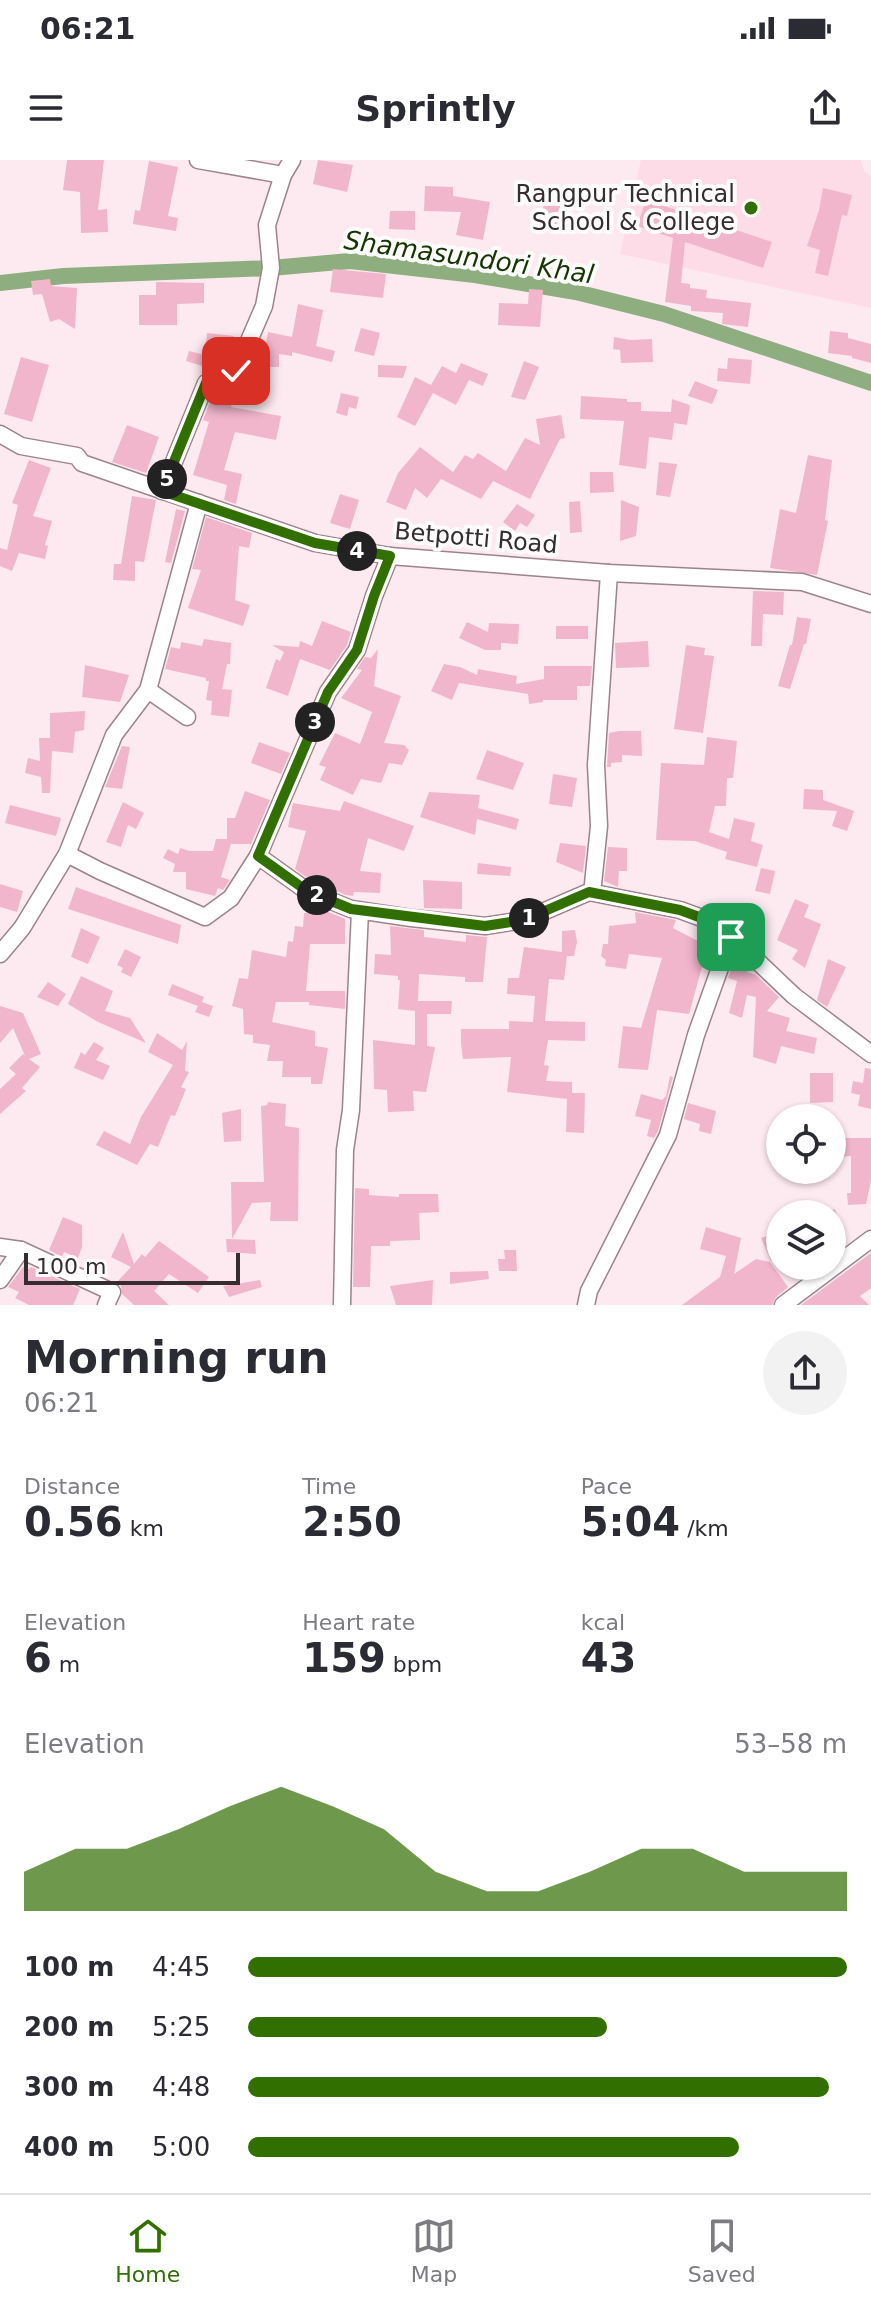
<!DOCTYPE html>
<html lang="en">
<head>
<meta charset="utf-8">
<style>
	body { margin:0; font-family:"DejaVu Sans",sans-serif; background:#f2f2f3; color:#2b2b33; height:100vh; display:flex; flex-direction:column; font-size:30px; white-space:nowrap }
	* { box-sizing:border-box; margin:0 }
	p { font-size:26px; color:#7c7c81 }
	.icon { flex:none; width:44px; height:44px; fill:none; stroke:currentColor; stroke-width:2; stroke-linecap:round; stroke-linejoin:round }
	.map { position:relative; height:1145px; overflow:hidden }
	.sheet { display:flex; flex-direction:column; background:#fff; flex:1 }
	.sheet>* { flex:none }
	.buttons { position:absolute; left:766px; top:944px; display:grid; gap:16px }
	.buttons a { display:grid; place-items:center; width:80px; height:80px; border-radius:50%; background:#fff; box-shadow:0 2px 6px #0004; font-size:40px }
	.scale { position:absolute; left:24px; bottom:20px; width:216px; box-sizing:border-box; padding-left:8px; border:4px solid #362d30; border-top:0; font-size:22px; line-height:28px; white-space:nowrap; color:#362d30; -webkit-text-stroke:6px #fcfcfc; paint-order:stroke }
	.pin { position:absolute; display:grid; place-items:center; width:68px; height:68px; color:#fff; margin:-34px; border-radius:16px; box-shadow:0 4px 12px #0006 }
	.km { position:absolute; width:40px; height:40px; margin:-20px; border-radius:50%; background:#222; color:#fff; font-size:22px; line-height:40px; text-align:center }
	.round { display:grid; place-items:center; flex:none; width:84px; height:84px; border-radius:42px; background:#f2f2f3 }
	.head { display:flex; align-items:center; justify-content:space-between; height:136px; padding:0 24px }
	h1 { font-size:44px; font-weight:700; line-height:60px }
	.metrics { display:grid; grid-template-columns:repeat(3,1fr); gap:12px; height:136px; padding:8px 24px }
	.metrics div { display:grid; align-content:center }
	.metrics b { font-size:40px; font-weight:700 }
	.metrics small { font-size:22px; font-weight:400 }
	.metrics p { font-size:22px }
	.chart { height:224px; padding:16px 24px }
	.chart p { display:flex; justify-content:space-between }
	.chart svg { width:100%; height:144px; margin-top:8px; fill:#326f01; opacity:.7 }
	ul { padding:0 24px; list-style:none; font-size:26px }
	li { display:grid; grid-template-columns:128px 96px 1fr; align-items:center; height:60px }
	li i { height:20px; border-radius:10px; background:#326f01 }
	.status { display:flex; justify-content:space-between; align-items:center; height:56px; padding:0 40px; background:#fff; direction:ltr }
	.status svg { height:22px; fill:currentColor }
	header { display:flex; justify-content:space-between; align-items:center; height:104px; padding:0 24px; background:#fff; font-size:36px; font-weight:700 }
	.dock { display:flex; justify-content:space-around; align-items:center; height:112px; border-top:2px solid #e1e1e2; background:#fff; font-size:22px; color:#7c7c81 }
	.dock a { display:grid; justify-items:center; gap:4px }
	.dock .selected { color:#326f01 }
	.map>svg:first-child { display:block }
	.built { fill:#fddce8 }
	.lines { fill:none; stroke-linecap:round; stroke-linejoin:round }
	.canal { stroke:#8eae7f; stroke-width:16 }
	.building { fill:#f2b6cc }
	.minor-casing { stroke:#9b848c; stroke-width:19 }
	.minor { stroke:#fff; stroke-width:16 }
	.route-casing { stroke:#fff; stroke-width:16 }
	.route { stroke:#326f01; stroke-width:10 }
	.poi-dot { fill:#326f01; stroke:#fcfcfc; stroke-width:3 }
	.labels { text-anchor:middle; stroke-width:8; stroke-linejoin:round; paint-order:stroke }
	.poi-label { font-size:24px; fill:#362d30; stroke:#fcfcfc; text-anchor:end }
	.street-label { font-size:24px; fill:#362d30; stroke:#fcfcfc }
	.water-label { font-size:26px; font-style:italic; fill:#163503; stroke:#fcfcfc }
</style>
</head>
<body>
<div class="status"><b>06:21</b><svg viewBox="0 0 49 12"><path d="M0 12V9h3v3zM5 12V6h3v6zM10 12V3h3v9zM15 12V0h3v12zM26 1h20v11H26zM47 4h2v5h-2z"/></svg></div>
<header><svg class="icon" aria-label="menu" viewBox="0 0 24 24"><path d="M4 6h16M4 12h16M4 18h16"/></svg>Sprintly<svg class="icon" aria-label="share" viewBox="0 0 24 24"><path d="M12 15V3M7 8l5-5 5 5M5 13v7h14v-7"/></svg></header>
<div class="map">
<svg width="871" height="1145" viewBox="0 0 871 1145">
	<rect width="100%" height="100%" fill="#fde9f0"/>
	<!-- built -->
	<polygon class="built" points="641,0 861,0 864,11 871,16 871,148 620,94"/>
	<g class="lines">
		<!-- canal -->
		<polyline class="canal" points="0,123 63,116 271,108 350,101 475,115 576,132 664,154 871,223"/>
	</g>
	<!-- building -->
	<g class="building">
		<polygon points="67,0 104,0 98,50 107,49 108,72 81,73 80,32 63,30"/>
		<polygon points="318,0 353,5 347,32 313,24"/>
		<polygon points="149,1 178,7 168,56 178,58 176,71 133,64 135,50 140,51"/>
		<polygon points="425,26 453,27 453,36 490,42 483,80 456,75 461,52 424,51"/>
		<polygon points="823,28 852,35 847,56 842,55 828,116 815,113 820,90 807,86 819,50"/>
		<polygon points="646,40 772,82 763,108 685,82 681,123 690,124 690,128 707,130 706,138 751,143 748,167 722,164 723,153 691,151 691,146 665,142 673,78 637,66"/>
		<polygon points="543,45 560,46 560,66 543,66"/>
		<polygon points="390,51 415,51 415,70 389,69"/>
		<polygon points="333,109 386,114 383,138 330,132"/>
		<polygon points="50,119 51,126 77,128 75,169 59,159 50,162 42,134 33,135 31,121"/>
		<polygon points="156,122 204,123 204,143 177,144 177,165 139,165 139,135 156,135"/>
		<polygon points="529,129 543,130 540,167 498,165 499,143 528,144"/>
		<polygon points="298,144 323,150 316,186 335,191 332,202 292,192 292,196 279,194 279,207 262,207 268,172 292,177"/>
		<polygon points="361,168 380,173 374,196 354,191"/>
		<polygon points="830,171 848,173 848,178 871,184 871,203 852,198 852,196 828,193"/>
		<polygon points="207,173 234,176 228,202 212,209 186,201 189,191 205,195"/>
		<polygon points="614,177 630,180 652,179 653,202 621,203 620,190 613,189"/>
		<polygon points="21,197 49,205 32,262 4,254"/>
		<polygon points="728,198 752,200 750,224 717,221 718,208 727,209"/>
		<polygon points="524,201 539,207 525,240 511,237"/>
		<polygon points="461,203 488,214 483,226 469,220 456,245 433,233 415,266 397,257 415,217 431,225 442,206 456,213"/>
		<polygon points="378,205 407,206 403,218 378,217"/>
		<polygon points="695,221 718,230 712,244 688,236"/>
		<polygon points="214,231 234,236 231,247 281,256 276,280 235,272 224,310 242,314 236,344 224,340 227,325 193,315 209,262 203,260"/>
		<polygon points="341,233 359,237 356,249 349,247 347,256 336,253"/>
		<polygon points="581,236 627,239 627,242 641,242 641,251 671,252 672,239 690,245 687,265 674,263 672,280 649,277 646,309 619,305 624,261 580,259"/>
		<polygon points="561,255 565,278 560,279 530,339 493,321 481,339 441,319 427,338 415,328 406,350 386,342 398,313 420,287 453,312 465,295 473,299 478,293 506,311 525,278 540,285 536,259"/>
		<polygon points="127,265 159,277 146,313 112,302"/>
		<polygon points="808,295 832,300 825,360 828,361 817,415 770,408 780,349 796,353"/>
		<polygon points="29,300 51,308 33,356 52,361 45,385 48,386 45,399 19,393 12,411 0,406 0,388 7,390 18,345 12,343"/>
		<polygon points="659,302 677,304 670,337 656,335"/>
		<polygon points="590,312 613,312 614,332 590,333"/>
		<polygon points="340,334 359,340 350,369 330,363"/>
		<polygon points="132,336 156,340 144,402 135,401 135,421 113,420 114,404 121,404"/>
		<polygon points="621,340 639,347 636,376 620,381"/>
		<polygon points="580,341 582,372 570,373 569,342"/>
		<polygon points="517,344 535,355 527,367 520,363 515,371 503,362"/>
		<polygon points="176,349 185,351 171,403 165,402"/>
		<polygon points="206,357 252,373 249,388 239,386 235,440 250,445 243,466 188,448 201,410 192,409"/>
		<polygon points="753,431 784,432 783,455 763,454 762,486 751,486"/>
		<polygon points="797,457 811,459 806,484 804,484 790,529 778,526 790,485 792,485"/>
		<polygon points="322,461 351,472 347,485 330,510 300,499 288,536 266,528 276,499 280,501 284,492 272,485 299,487 300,481 312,486"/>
		<polygon points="467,462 488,472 489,463 519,464 518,484 501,483 501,490 485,490 459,478"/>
		<rect x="556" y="466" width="32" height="13"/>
		<polygon points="204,479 231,483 230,504 227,504 222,529 232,530 229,557 211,555 212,541 206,540 209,521 206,521 206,518 165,509 171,487 180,489 181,482 202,486"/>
		<polygon points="648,481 649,507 616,508 615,483"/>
		<polygon points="686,485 705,488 704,495 714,496 703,573 674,569"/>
		<polygon points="378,489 374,526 401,536 384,583 404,585 409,590 402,605 389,603 381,623 361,619 353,635 320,620 326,607 319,605 335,573 360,584 372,552 341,538 362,510 357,509 365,497 371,498"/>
		<polygon points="444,504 460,507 477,515 478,509 517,516 516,524 544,519 544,506 592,506 590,526 577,526 577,540 543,540 543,542 529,544 528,534 459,523 452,540 431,531"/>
		<polygon points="85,505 129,515 120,542 82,537"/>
		<polygon points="85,551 84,570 75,572 73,593 52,591 50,633 42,633 41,617 25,613 28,598 40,601 39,578 50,578 50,553"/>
		<polygon points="619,571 641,571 642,596 622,595 622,602 611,603 611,607 607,607 609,573"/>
		<polygon points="707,577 737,581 733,618 727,618 726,646 715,646 709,672 729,679 734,658 755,663 751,681 763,685 757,707 725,699 727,692 695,681 656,680 661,603 704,605"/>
		<polygon points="259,582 290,593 281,614 251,603"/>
		<polygon points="122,586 130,587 122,629 105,627"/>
		<polygon points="487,590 524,603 513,630 476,619"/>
		<polygon points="553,614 577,618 572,647 549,644"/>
		<polygon points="804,629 823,630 823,640 854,651 847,671 832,666 837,651 803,649"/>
		<polygon points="245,631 270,640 251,684 231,684 221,717 230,720 223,730 218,728 215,736 186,729 186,712 173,712 175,704 163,698 168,689 178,694 180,688 190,691 213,691 216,679 227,679 227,658 235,658"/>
		<polygon points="429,632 480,635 478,648 519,659 516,670 477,659 475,675 420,657"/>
		<polygon points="344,641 414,666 404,691 368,678 360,711 381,713 380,733 354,732 353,736 346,735 312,721 295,709 306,671 288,667 293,643 340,651"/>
		<polygon points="123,642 144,653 136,669 128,665 121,687 106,682"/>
		<polygon points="10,645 61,658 56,676 5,663"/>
		<polygon points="560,683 586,686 583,713 556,702"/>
		<polygon points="608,687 627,688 627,711 619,711 618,727 604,721"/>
		<polygon points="478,703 511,707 510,716 477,714"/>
		<polygon points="761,708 775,711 770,734 755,731"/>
		<polygon points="423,720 462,722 462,749 424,748"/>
		<polygon points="0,724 23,731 17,752 0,747"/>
		<polygon points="76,727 181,765 178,784 68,749"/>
		<polygon points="795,739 809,745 804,757 821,764 805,808 792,799 798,790 777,780"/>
		<polygon points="312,745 345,759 345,784 310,784 306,831 345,831 345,849 309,845 309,842 276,842 272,862 315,871 315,886 328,888 322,924 311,924 311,917 282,917 283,901 267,901 270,885 253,883 253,875 244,874 243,849 232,846 239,818 248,819 252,790 286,797 288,781 293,782 295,766 303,767 304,753 311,753"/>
		<polygon points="635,752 676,760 673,768 715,790 708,809 702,807 689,854 657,850 648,910 618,908 623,866 641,868 662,798 629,794 626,809 605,806 606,800 601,796 603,784 608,784 609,766 636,763"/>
		<polygon points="390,766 424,770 424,777 466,782 466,775 487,777 483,822 465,822 465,817 419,814 418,841 452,841 451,854 427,854 427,886 435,887 426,932 413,931 414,951 388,952 387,930 374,929 373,880 415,885 415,851 398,849 400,820 398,820 398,816 374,814 375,794 391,795"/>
		<polygon points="81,768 100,777 88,804 71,797"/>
		<polygon points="575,770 577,782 574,796 567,796 564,820 549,819 545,861 585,862 585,881 548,880 544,905 549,906 546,921 572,922 572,933 585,933 584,973 566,972 567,939 507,932 511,897 463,899 461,883 461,869 509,869 509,861 533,862 535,836 507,834 508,818 519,818 524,787 562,792 562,771"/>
		<polygon points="125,789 141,797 131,817 121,812 123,808 117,805"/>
		<polygon points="736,797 749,808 747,812 756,815 779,837 767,851 790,858 786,871 817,878 814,894 781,886 776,904 753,897 756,837 747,835 742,858 729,853 737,821 728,818"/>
		<polygon points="828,799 846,807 827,847 817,840"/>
		<polygon points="81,816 113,831 105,851 130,858 146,883 98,862 68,844"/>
		<polygon points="48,822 66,834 58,846 37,837"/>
		<polygon points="172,824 204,837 202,842 213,846 209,857 195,852 198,846 168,835"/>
		<polygon points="0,846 23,853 41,894 29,899 40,907 22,928 26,931 0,954 0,929 16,914 9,908 23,894 25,896 13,868 0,883"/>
		<polygon points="157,873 182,890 187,881 185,911 189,912 181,927 186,929 175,956 171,955 158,987 150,984 137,1005 96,985 104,971 130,984 141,957 173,905 148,892"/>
		<polygon points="94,882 104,888 96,900 110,906 103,920 74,908 81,892 85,895"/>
		<polygon points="865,908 871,909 871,949 858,946 860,935 851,933 853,921 863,923"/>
		<polygon points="810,913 833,913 833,942 810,943"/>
		<polygon points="670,916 673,917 658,971 654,978 647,976 651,960 635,956 641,934 662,940 666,936"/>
		<polygon points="268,942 286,944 285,966 299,968 298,1061 270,1061 271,1042 252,1043 232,1079 231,1022 264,1022 261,946 267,945"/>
		<polygon points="688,943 716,951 711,974 699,971 700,964 684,959"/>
		<polygon points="241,949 241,981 224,982 222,953"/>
		<polygon points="842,978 871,978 871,1020 866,1044 848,1045 847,1033 851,1033 851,996 839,997"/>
		<polygon points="355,1028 369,1029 369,1035 399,1037 399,1034 438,1034 439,1052 419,1053 420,1080 390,1081 390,1086 371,1086 370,1127 353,1127"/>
		<polygon points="835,1049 845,1084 833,1094 832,1050"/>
		<polygon points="63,1057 82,1065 82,1087 78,1098 64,1092 62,1097 49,1090"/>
		<polygon points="706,1067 741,1078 734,1114 756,1099 770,1102 788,1127 776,1137 772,1145 682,1145 720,1117 726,1096 700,1089"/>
		<polygon points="123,1072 134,1104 142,1094 145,1097 159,1081 209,1117 198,1133 169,1114 154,1131 169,1145 134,1145 122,1134 121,1126 117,1122 131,1107 111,1097"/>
		<polygon points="777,1072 780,1097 771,1101 761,1078"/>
		<polygon points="226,1079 255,1080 256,1094 227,1092"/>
		<polygon points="504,1090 516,1090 517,1111 499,1111 498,1099 505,1099"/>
		<polygon points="871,1093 871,1128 860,1136 869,1145 801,1145"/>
		<polygon points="23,1107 29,1109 31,1107 80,1129 73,1145 29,1145 15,1138 19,1132 8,1127"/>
		<polygon points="488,1111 489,1119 450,1124 450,1112"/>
		<polygon points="260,1120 262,1127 229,1137 223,1126"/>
		<polygon points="433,1120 432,1145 396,1145 390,1126"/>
	</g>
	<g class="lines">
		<!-- minor casing -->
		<g class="minor-casing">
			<g id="minor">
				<polyline points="198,0 283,15"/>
				<polyline points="0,274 21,286 77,296 82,303 315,383 390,396 609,413 802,422 871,444"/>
				<polyline points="162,331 206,223 236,211 264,146 271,108 267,65 283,15 292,0"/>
				<polyline points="148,530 187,557"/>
				<polyline points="67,694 100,711 205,757 231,738 258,696 328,532 357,490 374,436 390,396"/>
				<polyline points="258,696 307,731 351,749 411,758 485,766 524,760 589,732 680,750 710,761 752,796 794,836 871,894"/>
				<polyline points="593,724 599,666 596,605 609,413"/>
				<polyline points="0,794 22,768 67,694 114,575 148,530 199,343"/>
				<polyline points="0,1087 21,1090 112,1132 106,1145"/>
				<polyline points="0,1120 21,1090"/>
				<polyline points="342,1145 345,990 351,950 360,751"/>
				<polyline points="586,1145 589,1131 668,975 696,875 731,777"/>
				<polyline points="783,1145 871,1079"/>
			</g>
		</g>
		<!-- minor -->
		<use href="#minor" class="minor"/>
	</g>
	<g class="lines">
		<!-- route casing -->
		<g class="route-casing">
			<polyline id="route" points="236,211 206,223 162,331 315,383 390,396 374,436 357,490 328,532 258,696 307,731 351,749 485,766 524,760 589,732 680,750 710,761 731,777"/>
		</g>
		<!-- route -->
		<use href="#route" class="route"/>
	</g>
	<!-- markers -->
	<circle class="poi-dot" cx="751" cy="48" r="8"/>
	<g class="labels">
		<!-- poi labels -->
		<g class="poi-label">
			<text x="735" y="42">Rangpur Technical<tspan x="735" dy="28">School &amp; College</tspan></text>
		</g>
		<!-- street labels -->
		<g class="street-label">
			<text transform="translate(476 378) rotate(5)" y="8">Betpotti Road</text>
		</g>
		<!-- water labels -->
		<g class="water-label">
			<text transform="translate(469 97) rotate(8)" y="9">Shamasundori Khal</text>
		</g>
	</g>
</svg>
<div class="buttons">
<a><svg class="icon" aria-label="locate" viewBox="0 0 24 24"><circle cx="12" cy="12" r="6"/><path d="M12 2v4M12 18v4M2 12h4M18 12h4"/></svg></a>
<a><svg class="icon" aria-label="layers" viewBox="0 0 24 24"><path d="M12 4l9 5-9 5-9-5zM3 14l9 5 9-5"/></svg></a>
</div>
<div class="scale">100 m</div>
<div class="pin" style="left:731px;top:777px;background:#1e9e55"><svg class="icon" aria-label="arrive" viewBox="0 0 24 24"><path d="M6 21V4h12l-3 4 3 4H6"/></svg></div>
<div class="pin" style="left:236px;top:211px;background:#d93025"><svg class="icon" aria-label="check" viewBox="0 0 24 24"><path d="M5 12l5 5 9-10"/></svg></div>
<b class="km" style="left:529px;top:758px">1</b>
<b class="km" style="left:317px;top:735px">2</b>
<b class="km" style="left:315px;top:562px">3</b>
<b class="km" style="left:357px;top:391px">4</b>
<b class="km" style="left:167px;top:319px">5</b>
</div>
<section class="sheet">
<div class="head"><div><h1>Morning run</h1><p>06:21</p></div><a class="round"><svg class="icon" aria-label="share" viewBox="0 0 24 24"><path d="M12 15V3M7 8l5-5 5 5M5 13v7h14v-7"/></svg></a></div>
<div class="metrics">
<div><p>Distance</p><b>0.56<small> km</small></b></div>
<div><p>Time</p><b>2:50</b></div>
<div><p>Pace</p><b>5:04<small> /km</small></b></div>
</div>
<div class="metrics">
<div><p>Elevation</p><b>6<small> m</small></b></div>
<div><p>Heart rate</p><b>159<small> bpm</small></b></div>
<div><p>kcal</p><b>43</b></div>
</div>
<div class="chart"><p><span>Elevation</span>53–58 m</p>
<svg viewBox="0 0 160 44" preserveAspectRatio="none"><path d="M0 44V32L10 25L20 25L30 19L40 12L50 6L60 12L70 19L80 32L90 38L100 38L110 32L120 25L130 25L140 32L150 32L160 32V44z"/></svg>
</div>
<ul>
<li><b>100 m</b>4:45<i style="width:100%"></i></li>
<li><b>200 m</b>5:25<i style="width:60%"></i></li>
<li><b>300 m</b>4:48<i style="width:97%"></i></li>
<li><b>400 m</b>5:00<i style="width:82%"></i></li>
</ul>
</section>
<nav class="dock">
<a class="selected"><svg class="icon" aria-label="home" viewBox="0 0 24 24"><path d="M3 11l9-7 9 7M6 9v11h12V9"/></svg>Home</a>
<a><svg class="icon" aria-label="map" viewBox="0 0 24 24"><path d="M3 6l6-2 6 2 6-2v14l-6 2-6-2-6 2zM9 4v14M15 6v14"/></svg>Map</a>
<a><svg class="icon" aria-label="saved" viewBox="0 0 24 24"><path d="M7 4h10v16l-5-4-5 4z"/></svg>Saved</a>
</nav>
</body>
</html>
